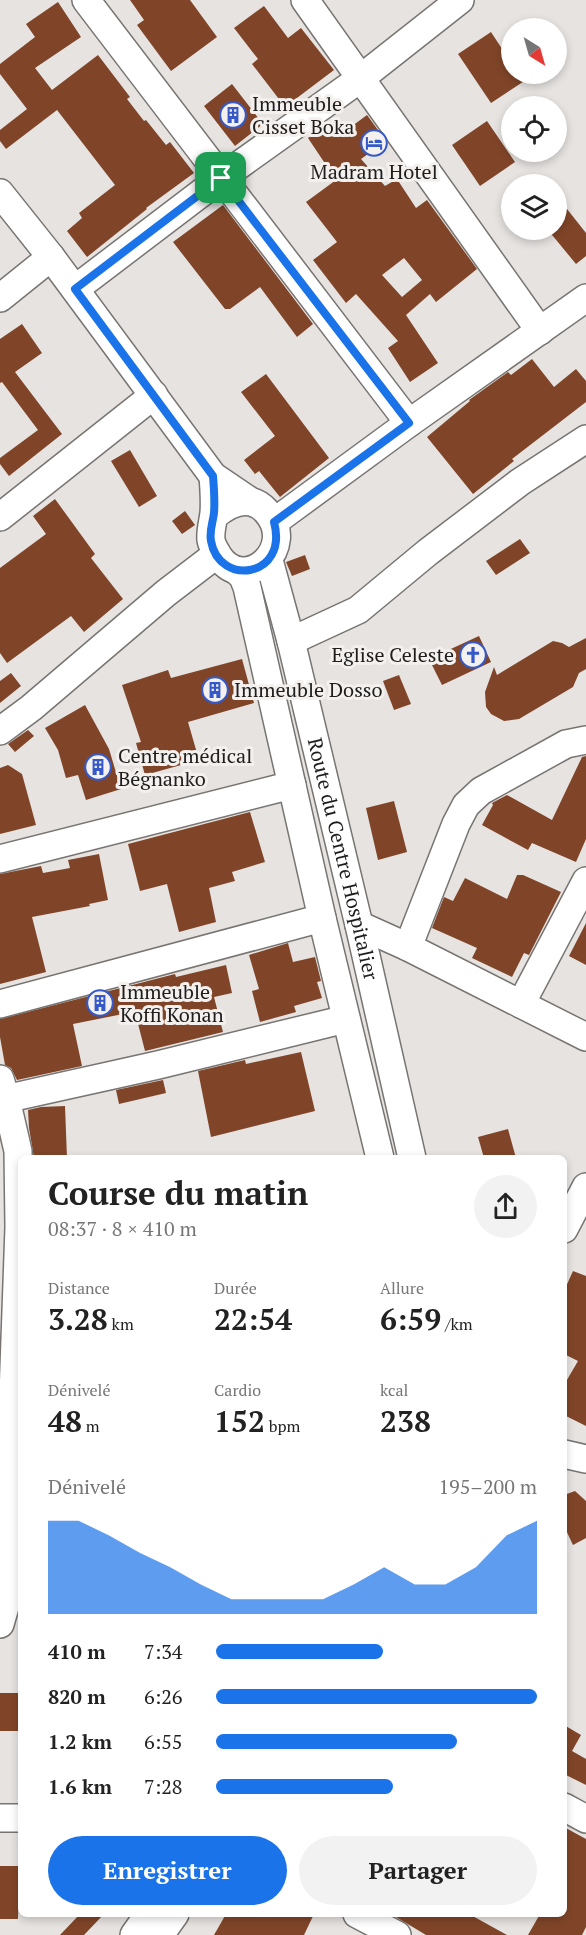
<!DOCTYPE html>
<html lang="fr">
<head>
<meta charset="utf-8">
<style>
	body { margin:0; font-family:"PT Serif",serif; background:#f2f2f2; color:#222; height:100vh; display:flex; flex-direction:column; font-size:22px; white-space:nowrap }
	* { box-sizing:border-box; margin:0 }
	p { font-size:20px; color:#767676 }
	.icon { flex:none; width:33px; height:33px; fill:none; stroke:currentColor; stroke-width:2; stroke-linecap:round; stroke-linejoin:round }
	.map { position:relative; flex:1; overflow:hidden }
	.sheet { position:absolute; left:18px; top:1155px; width:549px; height:762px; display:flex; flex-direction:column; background:#fff; border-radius:9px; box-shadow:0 3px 9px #0003 }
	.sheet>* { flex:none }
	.needle { width:39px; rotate:143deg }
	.fabs { position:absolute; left:501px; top:18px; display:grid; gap:12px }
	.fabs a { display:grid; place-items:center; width:66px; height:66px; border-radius:50%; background:#fff; box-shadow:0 3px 9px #0003; font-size:30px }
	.pin { position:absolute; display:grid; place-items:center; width:51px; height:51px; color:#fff; margin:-26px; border-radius:12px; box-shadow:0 3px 9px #0006 }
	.round { display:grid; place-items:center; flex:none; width:63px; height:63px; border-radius:32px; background:#f2f2f2 }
	.overview { display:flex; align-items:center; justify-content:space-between; height:102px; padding:0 30px }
	h1 { font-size:33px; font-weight:600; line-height:45px }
	.stats { display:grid; grid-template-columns:repeat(3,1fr); gap:9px; height:102px; padding:6px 30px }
	.stats div { display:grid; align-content:center }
	.stats b { font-size:30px; font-weight:600 }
	.stats small { font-size:16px; font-weight:400 }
	.stats p { font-size:16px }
	.chart { height:168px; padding:12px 30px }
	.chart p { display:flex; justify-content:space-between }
	.chart svg { width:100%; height:108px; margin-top:6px; fill:#1a73e8; opacity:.7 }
	.primary-button { display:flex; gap:12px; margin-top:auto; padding:12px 30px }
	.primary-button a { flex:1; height:69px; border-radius:36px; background:#1a73e8; color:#fff; font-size:24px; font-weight:600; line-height:69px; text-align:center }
	.primary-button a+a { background:#f2f2f2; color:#222 }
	ul { padding:0 30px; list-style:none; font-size:20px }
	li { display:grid; grid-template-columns:96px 72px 1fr; align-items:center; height:45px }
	li i { height:15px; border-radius:8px; background:#1a73e8 }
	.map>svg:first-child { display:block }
	.building { fill:#804528; fill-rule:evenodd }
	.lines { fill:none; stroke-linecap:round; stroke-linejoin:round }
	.minor-casing { stroke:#777472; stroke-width:30 }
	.minor { stroke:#fff; stroke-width:27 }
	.route-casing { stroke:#fff; stroke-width:12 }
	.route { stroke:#1a73e8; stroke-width:8 }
	.labels { text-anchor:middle; stroke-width:6; stroke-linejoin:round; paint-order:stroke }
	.poi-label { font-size:20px; fill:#1e1d1c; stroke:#f3f0ee; text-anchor:start }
	.street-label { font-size:20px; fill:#1e1d1c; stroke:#f3f0ee }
</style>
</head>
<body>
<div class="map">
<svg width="586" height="1935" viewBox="0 0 586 1935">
	<rect width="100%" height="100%" fill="#e6e3e1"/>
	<!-- building -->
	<g class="building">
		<polygon points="130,0 190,0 217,37 171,71 137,25 144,20"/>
		<polygon points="58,2 81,37 35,68 52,90 98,55 130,97 127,99 144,121 146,120 166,145 170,142 194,173 146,208 147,209 87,257 67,231 82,218 79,213 115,185 57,110 6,149 0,141 0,130 27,109 0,74 0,64 35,37 26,24"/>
		<polygon points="264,6 288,38 301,28 334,70 285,107 252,64 258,59 234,28"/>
		<polygon points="491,32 512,64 512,74 535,74 491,103 458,54"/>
		<polygon points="232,84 263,124 235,146 204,106"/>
		<path d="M 367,115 L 386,141 L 361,159 L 385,186 L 397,179 L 416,208 L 427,200 L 477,269 L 436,302 L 430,294 L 406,315 L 438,363 L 410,382 L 388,348 L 398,341 L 356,294 L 346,303 L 313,260 L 337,242 L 306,202 L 336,180 L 308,138 L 330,122 L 340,135 ZM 404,258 L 422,280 L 402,297 L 382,275 Z"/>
		<polygon points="487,121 515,162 480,186 452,145"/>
		<polygon points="223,205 313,324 297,337 260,287 230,309 225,309 173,242"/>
		<polygon points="567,209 586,233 586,256 576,264 548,230 556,230 556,218"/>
		<polygon points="22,324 42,353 15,372 62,434 9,476 0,464 0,458 38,430 2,382 0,383 0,339"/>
		<polygon points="532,359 554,387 576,369 586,381 586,402 512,459 514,461 473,494 427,437 470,401 469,400 508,372 511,375"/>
		<polygon points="266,374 329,458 280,497 259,471 255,474 244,460 275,436 241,392"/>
		<polygon points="130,450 157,496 139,507 111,461"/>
		<polygon points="55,499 95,554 91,558 123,599 84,632 71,616 7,663 0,653 0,568 46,534 33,516"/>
		<polygon points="185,511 195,525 182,534 172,521"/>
		<polygon points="520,539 530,553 496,575 486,561"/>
		<polygon points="305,555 310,569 292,576 286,562"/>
		<polygon points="479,636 491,662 442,685 429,659"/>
		<polygon points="586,638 586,669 579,673 573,687 519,719 504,721 491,714 486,707 485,692 494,667 497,675 553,641 562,643 569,647"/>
		<polygon points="242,659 254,703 188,722 199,760 145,775 136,743 141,742 122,685 168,670 171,678"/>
		<polygon points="11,673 21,686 0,703 0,681"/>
		<polygon points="399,675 411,704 394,710 383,681"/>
		<polygon points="85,705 109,749 121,789 86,800 78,775 66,778 58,750 45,728"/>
		<polygon points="28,730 34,736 15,752 8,744"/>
		<polygon points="586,756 586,839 576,862 532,843 528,850 482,825 493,805 492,803 507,795 552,820 582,757"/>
		<polygon points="8,765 22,774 36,825 0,834 0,768"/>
		<polygon points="394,801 407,852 378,860 366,808"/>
		<polygon points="250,812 265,862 232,872 235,881 209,888 216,922 179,932 167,884 140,891 128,844"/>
		<polygon points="99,854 108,900 89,904 90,906 32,917 46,972 0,984 0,874 41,866 43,873 70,868 68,860"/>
		<polygon points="517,875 523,875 561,892 529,955 524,953 512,977 472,958 477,948 432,928 444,897 453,901 465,878 507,899"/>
		<polygon points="586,923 586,965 569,956"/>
		<polygon points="288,943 293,962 315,957 321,981 317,982 322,998 294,1006 296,1012 260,1022 252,991 259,989 249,955"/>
		<polygon points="226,965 232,993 214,997 223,1032 145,1051 136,1016 134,1016 133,1012 73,1024 82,1066 17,1080 11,1068 5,1065 0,1037 0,1019 175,974 176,977"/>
		<polygon points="301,1052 315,1111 211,1137 198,1071 245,1060 246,1064"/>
		<polygon points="163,1080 166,1093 119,1104 116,1090"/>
		<polygon points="65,1106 67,1158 34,1158 29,1128 28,1110 41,1107"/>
		<polygon points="508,1129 516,1158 484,1158 478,1137"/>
		<polygon points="573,1271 586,1276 586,1426 564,1415 564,1385 578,1361 564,1354 564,1291"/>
		<polygon points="575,1491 586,1501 586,1538 573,1545 564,1526 564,1495"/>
		<rect x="0" y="1693" width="21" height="38"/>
		<polygon points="564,1725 581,1735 572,1751 586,1759 586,1785 564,1774"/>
		<polygon points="564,1827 586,1839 586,1927 582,1935 528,1935 540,1914 564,1914"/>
		<polygon points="0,1866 19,1866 18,1919 0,1919"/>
		<polygon points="80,1914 104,1914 84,1935 60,1935"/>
		<polygon points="226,1914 314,1914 304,1935 214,1935"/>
		<polygon points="391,1914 469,1914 507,1935 426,1935"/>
	</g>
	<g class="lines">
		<!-- minor casing -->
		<g class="minor-casing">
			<g id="minor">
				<polyline points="86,0 409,423"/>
				<polyline points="305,0 540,331"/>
				<polyline points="0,193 51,257 213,476 250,501"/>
				<polyline points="75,289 221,178 361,78 460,0"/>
				<polyline points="0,298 51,257"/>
				<path d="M 213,476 C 214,488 215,500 214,513 C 213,522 210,531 211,540 C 212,546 216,552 219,557 C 246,595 299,547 266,511 C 250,493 229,503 214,516"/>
				<polyline points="0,517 154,395"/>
				<polyline points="274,522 409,423 586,298"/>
				<path id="s1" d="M 269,560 L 291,641 L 359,925 L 412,1158"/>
				<polyline points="237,571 243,577 247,587 322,918 380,1158"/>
				<polyline points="291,641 358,610 428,552 520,482 586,439"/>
				<polyline points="0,731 31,708 166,593 217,554"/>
				<polyline points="0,859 292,785"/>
				<polyline points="359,925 408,947 586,1037"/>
				<polyline points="408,947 456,824 466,805 481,791 566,744 586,740"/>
				<polyline points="0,1004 322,918"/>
				<polyline points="521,1004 586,881"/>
				<polyline points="0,1079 6,1099 18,1151 19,1227 12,1423 11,1528 7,1600 0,1624"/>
				<polyline points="0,1100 158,1065 346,1019"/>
				<polyline points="564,1229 586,1187"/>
				<polyline points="564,1454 586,1459"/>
				<polyline points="564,1807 586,1819"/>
				<polyline points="0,1818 21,1818"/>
				<polyline points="357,1914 397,1935"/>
				<polyline points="134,1935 149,1914"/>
				<polyline points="160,1935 175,1914"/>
			</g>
		</g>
		<!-- minor -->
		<use href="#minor" class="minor"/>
	</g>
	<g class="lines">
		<!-- route casing -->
		<g class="route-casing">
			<path id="route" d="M 221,178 L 409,423 L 274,522 C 289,578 219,587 211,541 C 209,531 213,522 214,513 C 215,500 214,488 213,476 L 75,289 Z"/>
		</g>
		<!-- route -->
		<use href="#route" class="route"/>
	</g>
	<!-- icons -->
	<defs>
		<g id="building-ring" transform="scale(1.35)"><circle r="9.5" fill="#f3f0ee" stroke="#3559c9" stroke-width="1.5"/><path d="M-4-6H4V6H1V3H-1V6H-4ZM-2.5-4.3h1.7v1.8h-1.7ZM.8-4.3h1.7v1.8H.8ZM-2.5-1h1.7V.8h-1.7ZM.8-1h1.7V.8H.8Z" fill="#3559c9"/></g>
		<g id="hotel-ring" transform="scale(1.35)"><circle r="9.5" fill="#f3f0ee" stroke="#3559c9" stroke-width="1.5"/><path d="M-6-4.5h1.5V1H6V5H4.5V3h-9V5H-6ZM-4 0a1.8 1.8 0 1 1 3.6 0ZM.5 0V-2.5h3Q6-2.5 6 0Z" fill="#3559c9"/></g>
		<g id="church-ring" transform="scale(1.35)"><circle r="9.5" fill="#f3f0ee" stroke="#3559c9" stroke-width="1.5"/><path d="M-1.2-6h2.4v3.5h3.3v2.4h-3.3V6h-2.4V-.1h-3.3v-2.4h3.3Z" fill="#3559c9"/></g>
	</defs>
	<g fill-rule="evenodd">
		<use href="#building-ring" x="233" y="115"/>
		<use href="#hotel-ring" x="374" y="143"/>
		<use href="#church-ring" x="473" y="655"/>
		<use href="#building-ring" x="215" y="690"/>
		<use href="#building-ring" x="98" y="767"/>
		<use href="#building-ring" x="100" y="1003"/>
	</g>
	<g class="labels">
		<!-- poi labels -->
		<g class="poi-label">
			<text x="252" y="111">Immeuble<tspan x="252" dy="23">Cisset Boka</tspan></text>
			<text x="374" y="179" text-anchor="middle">Madram Hotel</text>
			<text x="454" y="662" text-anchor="end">Eglise Celeste</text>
			<text x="234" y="697">Immeuble Dosso</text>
			<text x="118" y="763">Centre médical<tspan x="118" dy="23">Bégnanko</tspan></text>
			<text x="120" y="999">Immeuble<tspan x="120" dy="23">Koffi Konan</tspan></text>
		</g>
		<!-- street labels -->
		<g class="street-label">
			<text dy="7" stroke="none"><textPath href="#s1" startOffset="308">Route du Centre Hospitalier</textPath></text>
		</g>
	</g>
</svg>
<div class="fabs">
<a><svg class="needle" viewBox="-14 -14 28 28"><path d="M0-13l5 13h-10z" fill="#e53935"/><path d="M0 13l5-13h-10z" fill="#767676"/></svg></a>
<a><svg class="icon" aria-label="locate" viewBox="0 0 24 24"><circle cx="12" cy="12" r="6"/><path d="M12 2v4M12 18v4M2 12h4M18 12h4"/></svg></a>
<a><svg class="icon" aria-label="layers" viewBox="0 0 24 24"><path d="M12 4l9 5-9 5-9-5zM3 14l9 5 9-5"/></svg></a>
</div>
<div class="pin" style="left:221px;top:178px;background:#1e9e55"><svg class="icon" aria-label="arrive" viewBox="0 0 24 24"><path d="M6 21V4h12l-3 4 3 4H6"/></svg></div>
<section class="sheet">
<div class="overview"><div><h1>Course du matin</h1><p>08:37 · 8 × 410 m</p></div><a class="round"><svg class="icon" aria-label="share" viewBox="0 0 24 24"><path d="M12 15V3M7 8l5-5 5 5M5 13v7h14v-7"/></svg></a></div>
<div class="stats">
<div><p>Distance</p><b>3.28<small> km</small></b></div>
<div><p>Durée</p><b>22:54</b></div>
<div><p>Allure</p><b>6:59<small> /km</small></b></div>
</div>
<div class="stats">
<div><p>Dénivelé</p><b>48<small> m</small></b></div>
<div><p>Cardio</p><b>152<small> bpm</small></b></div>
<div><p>kcal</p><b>238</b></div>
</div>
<div class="chart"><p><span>Dénivelé</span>195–200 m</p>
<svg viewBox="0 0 160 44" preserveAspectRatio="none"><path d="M0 44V6L10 6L20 12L30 19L40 25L50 32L60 38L70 38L80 38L90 38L100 32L110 25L120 32L130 32L140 25L150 12L160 6V44z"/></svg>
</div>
<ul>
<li><b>410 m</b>7:34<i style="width:52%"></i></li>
<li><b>820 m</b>6:26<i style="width:100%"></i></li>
<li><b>1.2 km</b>6:55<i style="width:75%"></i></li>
<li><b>1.6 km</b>7:28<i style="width:55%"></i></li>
</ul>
<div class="primary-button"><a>Enregistrer</a><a>Partager</a></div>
</section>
</div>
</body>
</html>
